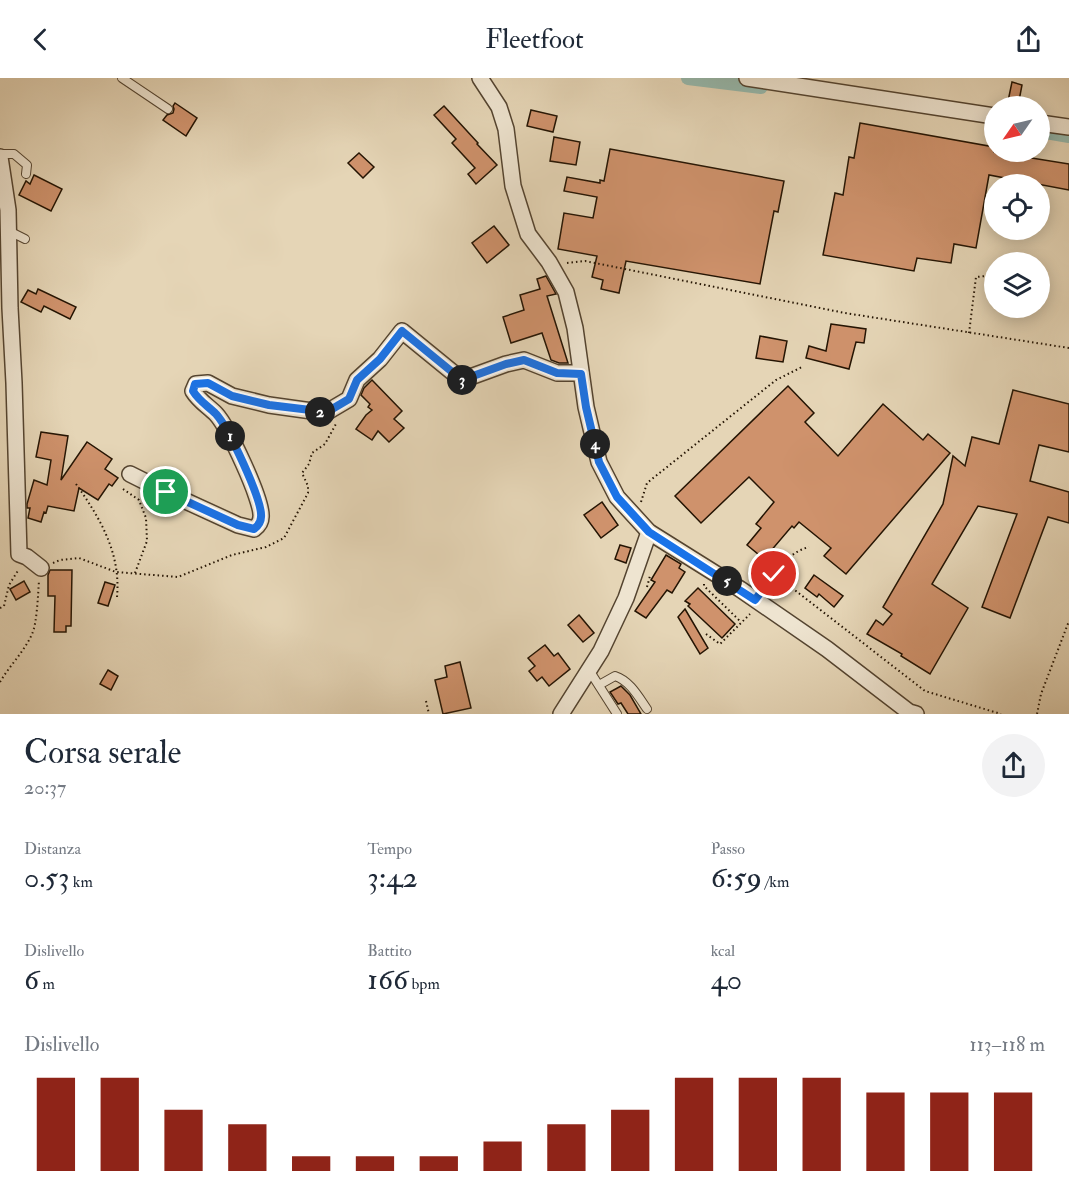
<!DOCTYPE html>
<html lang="it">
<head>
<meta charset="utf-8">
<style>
	body { margin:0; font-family:"IM FELL Double Pica",serif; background:#f2f2f3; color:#1f2937; height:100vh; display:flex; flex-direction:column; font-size:22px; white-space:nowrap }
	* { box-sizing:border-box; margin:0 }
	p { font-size:20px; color:#747a83 }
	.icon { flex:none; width:33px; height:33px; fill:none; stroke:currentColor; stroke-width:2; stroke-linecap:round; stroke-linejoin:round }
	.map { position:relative; height:636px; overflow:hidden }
	.details { display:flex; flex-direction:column; background:#fff; flex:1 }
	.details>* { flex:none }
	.needle { width:39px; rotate:236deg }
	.controls { position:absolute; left:984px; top:18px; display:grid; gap:12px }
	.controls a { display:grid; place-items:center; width:66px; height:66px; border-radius:50%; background:#fff; box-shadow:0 3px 15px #0003; font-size:30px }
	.pin { position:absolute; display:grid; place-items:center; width:51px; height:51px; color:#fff; margin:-26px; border:3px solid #fff; border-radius:50%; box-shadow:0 2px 6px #0007 }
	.km { position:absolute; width:30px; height:30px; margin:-15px; border-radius:50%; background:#222; color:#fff; font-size:16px; line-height:30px; text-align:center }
	.round { display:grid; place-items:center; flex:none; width:63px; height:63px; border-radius:32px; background:#f2f2f3 }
	.overview { display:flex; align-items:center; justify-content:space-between; height:102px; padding:0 24px }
	h1 { font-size:33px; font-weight:600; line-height:45px }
	.metrics { display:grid; grid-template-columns:repeat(3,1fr); gap:9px; height:102px; padding:6px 24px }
	.metrics div { display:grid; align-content:center }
	.metrics b { font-size:30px; font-weight:600 }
	.metrics small { font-size:16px; font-weight:400 }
	.metrics p { font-size:16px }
	.chart { height:168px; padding:12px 24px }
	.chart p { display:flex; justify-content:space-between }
	.chart svg { width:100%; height:108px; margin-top:6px; stroke:#8f2418; stroke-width:6 }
	header { display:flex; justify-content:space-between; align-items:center; height:78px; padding:0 24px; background:#fff; font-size:27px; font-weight:600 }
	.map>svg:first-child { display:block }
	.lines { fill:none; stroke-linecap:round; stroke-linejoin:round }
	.canal { stroke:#96b9ad; stroke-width:14 }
	.building { fill:#cf926c; stroke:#241403; stroke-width:1.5 }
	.service-casing { stroke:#544430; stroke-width:10 }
	.minor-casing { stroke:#544430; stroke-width:18 }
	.path { stroke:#241403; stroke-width:2; stroke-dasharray:1.5 3; stroke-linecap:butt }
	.service { stroke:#eee4d0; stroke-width:8 }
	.minor { stroke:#eee4d0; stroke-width:15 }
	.route-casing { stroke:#fff; stroke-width:12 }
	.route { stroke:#1a73e8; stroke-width:8 }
</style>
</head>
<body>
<header><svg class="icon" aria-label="back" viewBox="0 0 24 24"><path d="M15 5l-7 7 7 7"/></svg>Fleetfoot<svg class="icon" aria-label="share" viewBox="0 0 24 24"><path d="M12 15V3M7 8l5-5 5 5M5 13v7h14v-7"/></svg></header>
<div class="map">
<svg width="1069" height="636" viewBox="0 0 1069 636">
	<rect width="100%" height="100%" fill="#e5d5b6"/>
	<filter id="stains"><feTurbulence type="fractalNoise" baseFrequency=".00333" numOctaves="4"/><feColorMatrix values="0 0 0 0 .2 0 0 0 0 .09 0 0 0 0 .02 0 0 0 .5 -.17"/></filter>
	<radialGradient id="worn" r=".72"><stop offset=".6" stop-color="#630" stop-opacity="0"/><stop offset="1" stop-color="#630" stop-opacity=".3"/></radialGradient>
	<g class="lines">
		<!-- canal -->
		<g class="canal">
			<polyline points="688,0 761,9"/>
			<polyline points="1040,53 1069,58"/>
		</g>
	</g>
	<!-- building -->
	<g class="building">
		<polygon points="1012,4 1022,7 1018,28 1007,28"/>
		<polygon points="175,25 197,40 186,58 163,42 167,37 173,35 174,31 173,28"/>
		<polygon points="444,28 478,65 477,66 497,87 476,106 468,96 475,90 452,65 456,61 434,37"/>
		<polygon points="531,32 557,38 553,54 527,48"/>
		<polygon points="860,45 994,69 994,74 1069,86 1069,112 989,97 976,170 954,166 951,185 917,180 914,193 823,177 835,115 843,117 849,79 854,80"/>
		<polygon points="554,59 580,64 576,87 550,83"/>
		<polygon points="610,71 784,103 778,134 774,133 760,206 626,183 619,215 601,211 603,202 592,199 597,178 558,171 564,135 593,140 597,119 564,113 567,99 600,105 600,102 604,103"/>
		<polygon points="359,75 374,89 363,100 348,85"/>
		<polygon points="34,97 62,111 51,133 19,117 26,103 30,106"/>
		<polygon points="494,148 509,167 487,185 472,165"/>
		<polygon points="546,198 556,216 547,218 568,285 559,285 551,282 542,255 511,265 503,239 524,232 520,217 540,211 537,201"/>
		<polygon points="38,211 76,229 70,241 44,228 41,234 21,224 28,212 36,216"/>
		<polygon points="831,246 866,251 864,265 856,264 849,291 806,280 809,268 826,273"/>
		<polygon points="760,258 787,263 783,284 756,280"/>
		<polygon points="372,302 402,333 394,341 404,350 389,364 378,353 372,362 356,351 366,337 372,332 368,329 370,326 361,317 364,310"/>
		<polygon points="788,308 814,335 805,344 838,378 883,326 923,362 928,356 950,375 846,496 824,478 831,470 799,444 794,450 792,448 764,481 747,467 761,450 756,446 774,424 749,399 701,445 675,418"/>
		<polygon points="1013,312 1069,326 1069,374 1039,367 1030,403 1069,414 1069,445 1048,439 1010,540 982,529 1017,436 978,428 932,506 968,530 930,596 901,578 902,576 867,556 876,542 883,547 892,536 883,529 943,426 953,378 965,388 972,359 999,366"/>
		<polygon points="41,354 68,358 61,402 87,364 112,381 105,391 118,400 112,408 109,406 98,422 79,410 74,433 48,428 46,435 44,434 41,444 28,440 30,430 27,430 27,426 34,402 47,407 51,382 36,379"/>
		<polygon points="602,424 618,447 601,460 584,437"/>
		<polygon points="620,467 631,470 626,485 615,481"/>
		<polygon points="666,477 681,486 679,490 685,494 672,515 667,512 646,540 635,533 655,504 651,502"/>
		<polygon points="50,492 72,492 71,548 66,548 66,554 54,554 55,518 48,518 48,497"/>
		<polygon points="814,497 843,518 834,529 819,516 817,519 805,510"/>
		<polygon points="24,503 30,514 16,522 10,511"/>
		<polygon points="105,504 115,507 108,528 98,525"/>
		<polygon points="698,510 735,546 722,560 688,528 690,526 685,523"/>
		<polygon points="685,531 708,570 700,576 678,539"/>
		<polygon points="579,537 594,555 583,564 568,547"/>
		<polygon points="545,567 554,578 558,575 570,591 549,608 542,599 537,603 529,593 535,588 528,580"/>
		<polygon points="460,584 471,630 443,636 435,602 447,599 445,588"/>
		<polygon points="108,592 118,598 111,612 100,606"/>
		<polygon points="621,608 630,617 641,636 628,636 621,625 618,626 610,614"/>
	</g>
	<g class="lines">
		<!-- service casing -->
		<g class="service-casing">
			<g id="service">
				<polyline points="122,0 168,31"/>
				<polyline points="0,76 14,76 27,87 26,96"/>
				<polyline points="9,153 25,161"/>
				<polyline points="589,592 617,636"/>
				<path d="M 599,607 L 615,598 C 630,603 638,618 647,631"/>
			</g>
		</g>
		<!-- minor casing -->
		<g class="minor-casing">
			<g id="minor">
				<polyline points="480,0 499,29 506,51 513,108 528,156 549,184 566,214 575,250 586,329 599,384 617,419 649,454 740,511 827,571 909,634 916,636"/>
				<polyline points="747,0 994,38"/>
				<polyline points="1040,45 1069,49"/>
				<polyline points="0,79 8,132 10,230 14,305 19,476 27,479 41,490"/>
				<path d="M 130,396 L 166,414 L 238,447 L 254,451 C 258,448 261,444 261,439 C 263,423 228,349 216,336 C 208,328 199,323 193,313 L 196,306 L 208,305 L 232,318 L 269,327 L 312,333 L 327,334 L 349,321 L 357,302 L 380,281 L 402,253 L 462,302 L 506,286 L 524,282 L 557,295 L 581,295"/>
				<polyline points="561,636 601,573 626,520 649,454"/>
			</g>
		</g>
		<!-- path -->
		<g class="path">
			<polyline points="567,185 585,183 845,235 1069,270"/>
			<polyline points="969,255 976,199 986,198"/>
			<path d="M 76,406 C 100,440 121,475 117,519"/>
			<polyline points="123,411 139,422 146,440 147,463 135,495"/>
			<polyline points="641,424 647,405 776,302 802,289"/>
			<polyline points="53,485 60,482 79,480 116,494 178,499 232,477 266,469 284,460 308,415 308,408 302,395 309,386 312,375 325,366 337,344"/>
			<polyline points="774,496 925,613 1001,636"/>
			<polyline points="704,506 704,508 741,544"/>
			<polyline points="647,509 650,498"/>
			<path d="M 764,511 C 776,493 787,475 809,469"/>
			<polyline points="0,530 4,528 9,507 19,491"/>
			<polyline points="706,556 720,566 750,536"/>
			<path d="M 0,604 C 10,587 24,574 32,556 C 37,546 38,516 39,503"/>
			<polyline points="426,623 429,636"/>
			<polyline points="1037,636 1041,616 1069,543"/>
		</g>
		<!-- service -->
		<use href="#service" class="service"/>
		<!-- minor -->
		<use href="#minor" class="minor"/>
	</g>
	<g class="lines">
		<!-- route casing -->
		<g class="route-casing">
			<path id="route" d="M 166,414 L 238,447 L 254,451 C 258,448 261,444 261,439 C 263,423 228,349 216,336 C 208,328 199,323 193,313 L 195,306 L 208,305 L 232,318 L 269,327 L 327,334 L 349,321 L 357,302 L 380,281 L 402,253 L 462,302 L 506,286 L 524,282 L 557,295 L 581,296 L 586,329 L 599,384 L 617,419 L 649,454 L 755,522 L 774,496"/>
		</g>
		<!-- route -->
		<use href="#route" class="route"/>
	</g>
	<rect width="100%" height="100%" filter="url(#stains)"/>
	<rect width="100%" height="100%" fill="url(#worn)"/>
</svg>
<div class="controls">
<a><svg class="needle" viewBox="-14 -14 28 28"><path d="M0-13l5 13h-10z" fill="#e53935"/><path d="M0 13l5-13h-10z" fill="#747a83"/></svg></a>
<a><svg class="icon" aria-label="locate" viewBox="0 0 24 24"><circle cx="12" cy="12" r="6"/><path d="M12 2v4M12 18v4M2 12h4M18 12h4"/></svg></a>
<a><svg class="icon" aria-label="layers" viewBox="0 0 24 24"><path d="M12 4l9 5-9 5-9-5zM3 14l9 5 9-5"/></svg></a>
</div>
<div class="pin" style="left:166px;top:414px;background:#1e9e55"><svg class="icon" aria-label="arrive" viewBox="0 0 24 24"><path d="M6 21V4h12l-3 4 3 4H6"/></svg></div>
<div class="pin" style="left:774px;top:496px;background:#d93025"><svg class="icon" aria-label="check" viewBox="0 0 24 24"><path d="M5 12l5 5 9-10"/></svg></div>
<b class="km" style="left:230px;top:358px">1</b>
<b class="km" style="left:320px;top:334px">2</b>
<b class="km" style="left:462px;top:302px">3</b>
<b class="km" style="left:595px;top:366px">4</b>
<b class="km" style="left:727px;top:503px">5</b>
</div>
<section class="details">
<div class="overview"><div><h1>Corsa serale</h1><p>20:37</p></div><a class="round"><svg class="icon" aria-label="share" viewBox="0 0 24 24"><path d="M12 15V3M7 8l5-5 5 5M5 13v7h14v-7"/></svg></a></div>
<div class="metrics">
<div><p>Distanza</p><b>0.53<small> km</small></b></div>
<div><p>Tempo</p><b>3:42</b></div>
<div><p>Passo</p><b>6:59<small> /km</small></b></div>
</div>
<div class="metrics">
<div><p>Dislivello</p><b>6<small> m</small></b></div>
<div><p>Battito</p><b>166<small> bpm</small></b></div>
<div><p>kcal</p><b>40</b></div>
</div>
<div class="chart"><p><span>Dislivello</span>113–118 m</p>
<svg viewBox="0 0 160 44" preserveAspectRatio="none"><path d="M5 44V6M15 44V6M25 44V19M35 44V25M45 44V38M55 44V38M65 44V38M75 44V32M85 44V25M95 44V19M105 44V6M115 44V6M125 44V6M135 44V12M145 44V12M155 44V12"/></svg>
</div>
</section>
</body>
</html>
